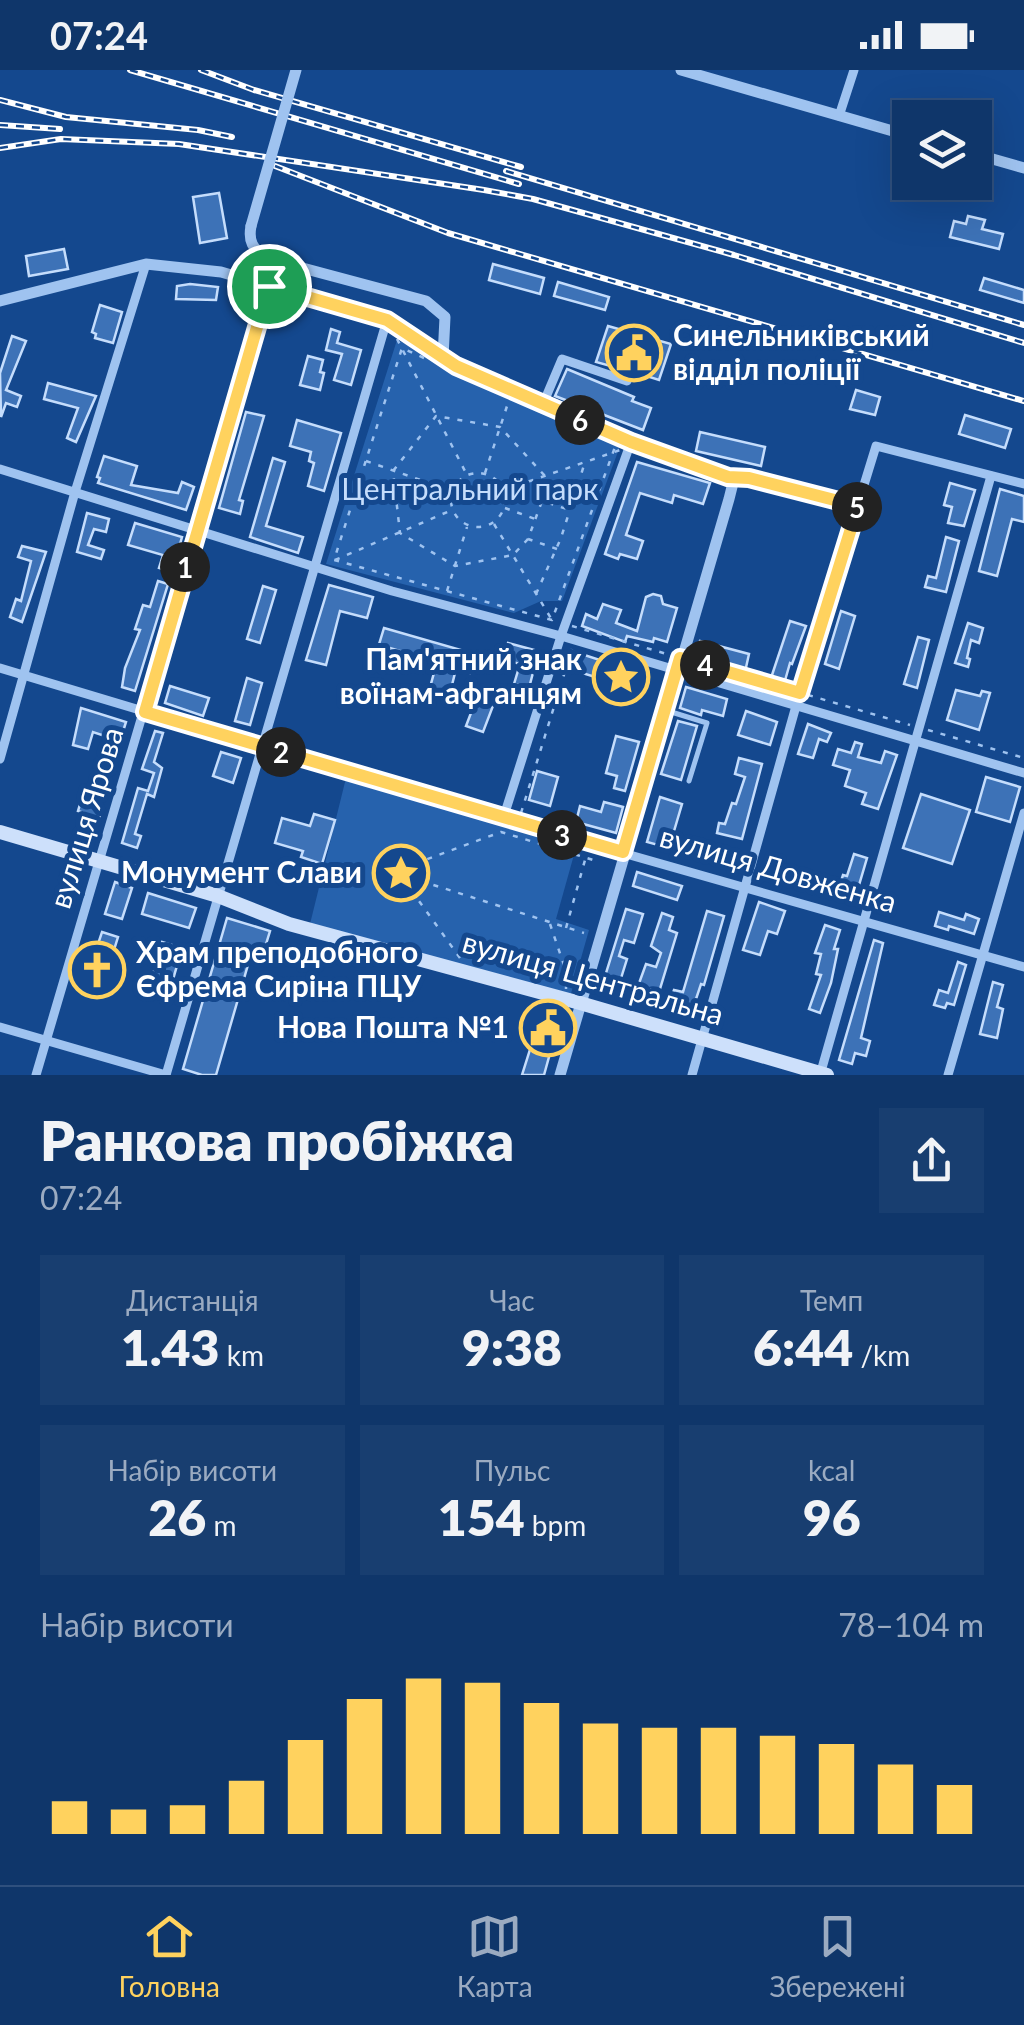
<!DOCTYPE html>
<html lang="uk">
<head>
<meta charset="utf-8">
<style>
	body { margin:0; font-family:Lato,sans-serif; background:#183e70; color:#f1f3f6; height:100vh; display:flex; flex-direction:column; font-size:38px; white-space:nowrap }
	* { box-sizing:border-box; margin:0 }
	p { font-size:32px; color:#9babc1 }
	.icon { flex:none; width:55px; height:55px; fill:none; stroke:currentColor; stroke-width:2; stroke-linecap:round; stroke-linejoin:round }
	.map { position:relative; height:1005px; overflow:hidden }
	.panel { display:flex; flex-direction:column; background:#0f366a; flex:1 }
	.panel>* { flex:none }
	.controls { position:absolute; left:892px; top:30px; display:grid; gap:20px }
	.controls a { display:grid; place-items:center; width:100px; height:100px; border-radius:0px; background:#0f366a; box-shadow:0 10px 40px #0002,0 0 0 2px #2f507e; font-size:50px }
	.pin { position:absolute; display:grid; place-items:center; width:85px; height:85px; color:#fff; margin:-42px; border:5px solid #fff; border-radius:50%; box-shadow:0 2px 10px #0007 }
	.km { position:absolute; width:50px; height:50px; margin:-25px; border-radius:50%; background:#222; color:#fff; font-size:28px; line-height:50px; text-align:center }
	.round { display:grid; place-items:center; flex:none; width:105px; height:105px; border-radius:0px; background:#183e70 }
	.summary { display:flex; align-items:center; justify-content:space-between; height:170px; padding:0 40px }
	h1 { font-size:55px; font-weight:800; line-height:75px }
	.metrics { display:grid; grid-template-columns:repeat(3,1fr); gap:15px; height:170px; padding:10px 40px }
	.metrics div { display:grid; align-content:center; border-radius:0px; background:#183e70; text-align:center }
	.metrics b { font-size:50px; font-weight:800 }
	.metrics small { font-size:28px; font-weight:400 }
	.metrics p { font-size:28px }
	.chart { height:280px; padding:20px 40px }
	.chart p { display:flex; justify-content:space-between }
	.chart svg { width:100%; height:180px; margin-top:10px; stroke:#ffd25e; stroke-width:6 }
	.status { display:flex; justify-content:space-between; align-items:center; height:70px; padding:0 50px; background:#0f366a; direction:ltr }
	.status svg { height:28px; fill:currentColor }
	.dock { display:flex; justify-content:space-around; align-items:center; height:140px; border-top:2px solid #2f507e; background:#0f366a; font-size:28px; color:#9babc1 }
	.dock a { display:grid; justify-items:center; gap:5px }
	.dock .on { color:#ffd25e }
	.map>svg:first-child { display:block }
	.green { fill:#2662ad }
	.building { fill:#3d72b7; stroke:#c5ddfc; stroke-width:2.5 }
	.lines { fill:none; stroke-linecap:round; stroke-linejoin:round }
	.path { stroke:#9fc3f0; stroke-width:2.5; stroke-dasharray:5 8; stroke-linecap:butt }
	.service { stroke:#9fc3f0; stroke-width:5 }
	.minor { stroke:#9fc3f0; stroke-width:9 }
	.tertiary { stroke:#9fc3f0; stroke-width:11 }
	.secondary { stroke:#cde0fb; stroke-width:14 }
	.rail-casing { stroke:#fff; stroke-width:6 }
	.rail { stroke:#14488e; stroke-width:2.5; stroke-dasharray:8; stroke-linecap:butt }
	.tertiary-bridge { stroke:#9fc3f0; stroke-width:11 }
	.route-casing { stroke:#fff; stroke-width:20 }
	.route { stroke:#ffd25e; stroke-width:12 }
	.labels { text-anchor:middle; stroke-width:10; stroke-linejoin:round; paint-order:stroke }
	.poi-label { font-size:30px; font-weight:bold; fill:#fff; stroke:#14488e; text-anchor:end }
	.park-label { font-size:30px; fill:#c5ddfc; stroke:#14488e }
	.street-label { font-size:30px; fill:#fff; stroke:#14488e }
</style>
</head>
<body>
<div class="status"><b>07:24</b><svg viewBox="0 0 49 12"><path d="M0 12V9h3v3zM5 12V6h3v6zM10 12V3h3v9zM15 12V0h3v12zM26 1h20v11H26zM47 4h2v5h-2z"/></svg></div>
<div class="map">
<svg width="1024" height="1005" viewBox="0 0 1024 1005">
	<rect width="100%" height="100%" fill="#14488e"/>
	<!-- green -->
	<g class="green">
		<polygon points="397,270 622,371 562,531 541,531 514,543 326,494"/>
		<polygon points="346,708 577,774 556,849 589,860 570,927 310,854"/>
	</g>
	<!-- building -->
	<g class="building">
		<polygon points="219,123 227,168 200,173 193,127"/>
		<polygon points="968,146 985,150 982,159 1003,164 999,179 950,167 954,151 966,154"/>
		<polygon points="64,179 68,199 29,206 26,186"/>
		<polygon points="493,194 544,208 540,224 489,210"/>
		<polygon points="984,208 1024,220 1024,233 980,220"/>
		<polygon points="558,212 609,227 605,240 554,226"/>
		<polygon points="190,214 218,217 216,230 176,229 177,216"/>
		<polygon points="100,235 122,242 113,273 95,268 96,264 92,262"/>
		<polygon points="608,256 671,274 659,310 637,303 632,293 621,299 596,292"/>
		<polygon points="331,259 340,262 337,273 361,280 351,315 334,310 342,284 326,280"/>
		<polygon points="12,266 26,271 6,320 21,326 17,337 6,333 1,347 0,303"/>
		<polygon points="308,286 323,290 320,302 324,303 320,320 300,315"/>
		<polygon points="567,299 634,327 632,331 651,338 643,360 555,326"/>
		<polygon points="48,313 96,326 76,372 67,368 78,338 44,329"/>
		<polygon points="856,320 880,327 875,345 850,339"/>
		<polygon points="246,342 264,346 239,430 243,431 240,444 219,438"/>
		<polygon points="965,345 1011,359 1005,378 959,364"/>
		<polygon points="297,350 341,363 324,421 308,416 314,393 309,391 311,382 290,376"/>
		<polygon points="700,362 765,377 761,396 696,381"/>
		<polygon points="104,386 137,396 131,415 178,423 182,412 194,417 186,440 98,413 100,408 97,407"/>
		<polygon points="273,388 285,392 266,456 303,467 298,483 250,467"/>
		<polygon points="637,392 710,413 703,434 674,425 672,433 640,423 626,465 643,471 637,489 620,484 618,489 605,484"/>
		<polygon points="950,413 975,420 964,456 948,453 952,437 944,435"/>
		<polygon points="1000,419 1024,426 1024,452 1012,449 997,506 979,501"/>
		<polygon points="87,443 109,449 106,462 94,459 88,475 104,480 101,489 77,482"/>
		<polygon points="135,453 182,467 172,502 159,498 163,485 128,475"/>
		<polygon points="946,467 959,471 946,522 925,517 928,506 936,508"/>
		<polygon points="22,476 46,482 22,552 10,547 16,529 21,531 31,491 18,487"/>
		<polygon points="158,511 168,514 135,621 122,617 125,598 140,560 135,559 143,535 150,537"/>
		<polygon points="329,515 373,527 367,548 340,541 326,595 306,590"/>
		<polygon points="263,516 276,520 260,573 247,569"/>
		<polygon points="653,524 661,526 663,534 677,538 667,572 654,568 653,572 627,566 625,572 582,556 586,544 597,549 603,534 621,540 616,553 637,561 646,527"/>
		<polygon points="841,541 855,546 839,599 825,594"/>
		<polygon points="790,551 806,556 792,594 790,593 782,621 768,617"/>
		<polygon points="968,553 983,558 979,573 971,570 967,588 970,589 968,597 955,593"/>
		<polygon points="384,558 475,584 470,603 456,599 449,627 429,621 437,592 390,578 388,584 377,581"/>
		<polygon points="918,567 929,570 917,618 904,614"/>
		<polygon points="700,571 749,584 745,602 695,589"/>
		<polygon points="508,573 545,583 541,597 535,595 529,618 514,614 520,594 503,589"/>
		<polygon points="572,581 600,590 595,607 566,598"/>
		<polygon points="247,608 262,613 250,655 235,651"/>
		<polygon points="170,616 209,628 203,646 165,633"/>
		<polygon points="686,617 727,629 723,646 702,640 701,645 680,638"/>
		<polygon points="956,620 980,626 982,621 990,623 979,660 947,650"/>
		<polygon points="479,622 496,628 483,662 466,656"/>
		<polygon points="81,638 126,652 120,671 93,662 88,679 73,675"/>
		<polygon points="746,641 777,652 770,675 738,665"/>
		<polygon points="678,651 697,656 681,710 661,704"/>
		<polygon points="808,654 831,663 827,672 819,669 813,688 798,684"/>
		<polygon points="155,661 163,663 154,692 162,698 154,727 147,724 135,764 141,766 137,778 122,773 138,718 148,721 154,703 142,699"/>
		<polygon points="616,666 639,672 625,721 614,718 617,706 606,703"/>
		<polygon points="855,672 862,674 858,687 881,693 885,681 897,685 878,739 862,734 866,723 845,716 850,700 833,695 838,679 851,683"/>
		<polygon points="221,682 241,688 233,713 213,706"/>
		<polygon points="739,688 762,694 742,769 717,763 719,753 725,754 732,733 736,734 745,707 735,704"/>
		<polygon points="537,701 558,707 550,736 529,730"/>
		<polygon points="986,707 1020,717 1010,752 976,742"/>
		<polygon points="921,724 970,740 952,794 903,778"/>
		<polygon points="660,727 682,734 669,778 647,772"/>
		<polygon points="81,731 102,737 93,770 77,765 84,743 78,741"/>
		<polygon points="604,732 623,737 616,763 576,752 580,736 601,742"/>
		<polygon points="314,744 335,750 322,794 301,787 303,781 275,773 282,748 310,756"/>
		<polygon points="854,784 867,788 854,832 836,827 843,805 847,806"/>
		<polygon points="637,802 682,816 677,830 633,816"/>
		<polygon points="115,812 132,818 122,849 105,844"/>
		<polygon points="148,823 196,838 189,858 142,844"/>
		<polygon points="759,832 785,841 777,864 768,861 760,885 743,880"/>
		<polygon points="626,839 643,844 634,873 624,870 619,886 627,889 617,921 602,916"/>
		<polygon points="707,841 724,846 704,915 701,914 690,947 667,940 674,920 683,922"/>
		<polygon points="939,842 964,850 966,844 979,849 974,864 949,856 948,860 935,856"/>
		<polygon points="662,843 673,847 669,860 677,863 659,922 651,919 647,932 634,927 646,894 656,897 661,883 651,876"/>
		<polygon points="227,848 270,861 263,884 252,881 216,1005 202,1005 183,999"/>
		<polygon points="825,855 840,860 834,879 838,879 831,913 820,943 809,939 821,905 816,904 821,884 815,883"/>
		<polygon points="102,862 118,867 104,912 87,907"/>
		<polygon points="874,870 883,873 861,968 870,971 866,986 855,983 852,994 839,990"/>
		<polygon points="162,872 182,878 172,913 152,908"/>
		<polygon points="958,892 966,895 954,935 947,933 945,938 934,935 939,920 948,923"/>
		<polygon points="993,912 1003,915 997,937 1003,939 997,968 980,964"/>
		<polygon points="533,970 552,976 544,1005 522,1005"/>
	</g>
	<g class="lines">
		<!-- path -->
		<g class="path">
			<polyline points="397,269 467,405"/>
			<polyline points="424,288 402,278 334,490 552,550 615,377"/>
			<polyline points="366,391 452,421"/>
			<polyline points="485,403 509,330"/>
			<circle cx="478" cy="430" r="27"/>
			<polyline points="504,420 620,380"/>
			<polyline points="505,438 535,449"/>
			<polyline points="494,454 552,550"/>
			<polyline points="528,469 513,485 455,496 400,463 393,401 436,346 500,357 545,406 542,431"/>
			<polyline points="557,479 528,469 542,431 570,440"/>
			<polyline points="335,490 452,440"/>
			<polyline points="447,521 467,457"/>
			<polyline points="536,524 561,468 585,392"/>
			<polyline points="572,556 670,585"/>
			<polyline points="692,591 790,620"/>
			<polyline points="808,625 910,655"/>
			<polyline points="928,660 1024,688"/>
			<polyline points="521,743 572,579"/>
			<polyline points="421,811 584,863"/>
			<polyline points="550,854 566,901 566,919"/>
			<polyline points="566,858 585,790"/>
			<polyline points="460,888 414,824 425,790 501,762 600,792"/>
		</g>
		<!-- service -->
		<polyline class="service" points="668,641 707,653 689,711"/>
		<!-- minor -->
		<g class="minor">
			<polyline points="839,46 854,0"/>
			<polyline points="543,334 562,289 627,311 629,301"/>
			<polyline points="0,399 392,521 561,566 1024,703"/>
			<polyline points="728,407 749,408 858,436"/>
			<polyline points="0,598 503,749 1024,897"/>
			<polyline points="0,689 75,422 146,194"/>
			<polyline points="503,749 561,566 631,372"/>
			<polyline points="0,957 166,1005"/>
			<polyline points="36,1005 269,216"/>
			<polyline points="166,1005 387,250"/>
			<polyline points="692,1005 796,636 876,376 1024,414"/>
			<polyline points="820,1005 991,406"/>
			<polyline points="948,1005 1024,743"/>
		</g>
		<!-- tertiary -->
		<g class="tertiary">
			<polyline points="681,0 910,66"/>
			<polyline points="975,84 1024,98"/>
			<path d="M 251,156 C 248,172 253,178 265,188 L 426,231 L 445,247 L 443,288"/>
			<polyline points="0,231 146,194 221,202 387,250 456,296 631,372 728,407 732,417 729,429 560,1005"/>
		</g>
		<!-- secondary -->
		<polyline class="secondary" points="0,762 218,826 289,854 580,933 827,1005"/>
		<!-- rail casing -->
		<g class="rail-casing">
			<g id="rail">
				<polyline points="130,0 519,114"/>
				<polyline points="201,0 254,20 521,97"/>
				<polyline points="0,30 66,47 198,60 232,67"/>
				<polyline points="0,55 60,59"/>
				<polyline points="0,78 61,69 179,74 484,120 533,129 734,185 1024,273"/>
				<polyline points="275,96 448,163 1024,331"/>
				<polyline points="506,101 1024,255"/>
			</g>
		</g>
		<!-- rail -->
		<use href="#rail" class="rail"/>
		<!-- tertiary-bridge -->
		<polyline class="tertiary-bridge" points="251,156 296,0"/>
	</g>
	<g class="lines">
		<!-- route casing -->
		<g class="route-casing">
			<polygon id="route" points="269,216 387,250 456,296 631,372 728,407 749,408 858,436 800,623 680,588 623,782 145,642"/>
		</g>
		<!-- route -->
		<use href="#route" class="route"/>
	</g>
	<!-- icons -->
	<defs>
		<g id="civic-ring" transform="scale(2.875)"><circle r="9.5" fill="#14488e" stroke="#ffd25e" stroke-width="1.5"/><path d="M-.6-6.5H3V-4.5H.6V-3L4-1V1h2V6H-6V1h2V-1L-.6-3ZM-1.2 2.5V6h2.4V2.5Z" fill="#ffd25e"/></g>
		<g id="sight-ring" transform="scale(2.875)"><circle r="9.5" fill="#14488e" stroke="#ffd25e" stroke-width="1.5"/><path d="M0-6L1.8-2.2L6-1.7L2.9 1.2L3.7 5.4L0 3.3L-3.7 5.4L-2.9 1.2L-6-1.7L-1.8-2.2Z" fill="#ffd25e"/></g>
		<g id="church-ring" transform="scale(2.875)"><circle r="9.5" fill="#14488e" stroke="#ffd25e" stroke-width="1.5"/><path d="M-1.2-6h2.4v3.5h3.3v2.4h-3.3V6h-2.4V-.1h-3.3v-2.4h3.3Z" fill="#ffd25e"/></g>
	</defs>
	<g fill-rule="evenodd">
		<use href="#civic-ring" x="634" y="283"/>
		<use href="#sight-ring" x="621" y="607"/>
		<use href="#sight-ring" x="401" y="803"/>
		<use href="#church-ring" x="97" y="900"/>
		<use href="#civic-ring" x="548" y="958"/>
	</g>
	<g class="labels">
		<!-- poi labels -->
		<g class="poi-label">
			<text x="673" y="276" text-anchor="start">Синельниківський<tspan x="673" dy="34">відділ поліції</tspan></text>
			<text x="582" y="600">Пам'ятний знак<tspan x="582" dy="34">воїнам-афганцям</tspan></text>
			<text x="362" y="813">Монумент Слави</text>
			<text x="136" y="893" text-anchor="start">Храм преподобного<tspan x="136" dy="34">Єфрема Сиріна ПЦУ</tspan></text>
			<text x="509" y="968">Нова Пошта №1</text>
		</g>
		<!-- park labels -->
		<g class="park-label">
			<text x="470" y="430">Центральний парк</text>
		</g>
		<!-- street labels -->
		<g class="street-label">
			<text transform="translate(87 748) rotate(-73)" y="10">вулиця Ярова</text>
			<text transform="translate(778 800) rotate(16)" y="10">вулиця Довженка</text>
			<text transform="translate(593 909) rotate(16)" y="10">вулиця Центральна</text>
		</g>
	</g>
</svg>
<div class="controls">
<a><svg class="icon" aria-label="layers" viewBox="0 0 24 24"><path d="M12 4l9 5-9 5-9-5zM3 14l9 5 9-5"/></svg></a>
</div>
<div class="pin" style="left:269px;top:216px;background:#1e9e55"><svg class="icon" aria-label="arrive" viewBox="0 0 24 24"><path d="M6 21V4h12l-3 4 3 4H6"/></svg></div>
<b class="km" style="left:185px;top:497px">1</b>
<b class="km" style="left:281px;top:682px">2</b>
<b class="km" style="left:562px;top:765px">3</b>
<b class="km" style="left:705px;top:595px">4</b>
<b class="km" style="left:857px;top:437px">5</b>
<b class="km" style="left:580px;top:350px">6</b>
</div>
<section class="panel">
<div class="summary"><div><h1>Ранкова пробіжка</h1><p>07:24</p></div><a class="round"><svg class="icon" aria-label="share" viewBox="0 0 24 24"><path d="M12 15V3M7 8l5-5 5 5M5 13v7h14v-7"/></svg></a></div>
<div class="metrics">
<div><p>Дистанція</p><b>1.43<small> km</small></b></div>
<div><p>Час</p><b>9:38</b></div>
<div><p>Темп</p><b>6:44<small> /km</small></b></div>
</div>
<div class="metrics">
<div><p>Набір висоти</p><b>26<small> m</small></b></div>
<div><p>Пульс</p><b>154<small> bpm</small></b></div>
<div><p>kcal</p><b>96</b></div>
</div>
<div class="chart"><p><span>Набір висоти</span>78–104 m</p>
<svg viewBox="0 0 160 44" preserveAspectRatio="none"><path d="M5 44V36M15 44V38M25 44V37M35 44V31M45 44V21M55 44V11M65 44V6M75 44V7M85 44V12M95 44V17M105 44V18M115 44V18M125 44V20M135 44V22M145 44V27M155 44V32"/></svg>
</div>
</section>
<nav class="dock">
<a class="on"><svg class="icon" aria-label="home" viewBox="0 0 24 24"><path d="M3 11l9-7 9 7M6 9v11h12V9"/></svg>Головна</a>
<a><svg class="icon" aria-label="map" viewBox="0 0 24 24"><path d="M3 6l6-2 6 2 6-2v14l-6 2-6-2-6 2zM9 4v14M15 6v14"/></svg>Карта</a>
<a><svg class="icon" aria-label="saved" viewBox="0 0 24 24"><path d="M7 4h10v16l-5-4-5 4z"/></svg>Збережені</a>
</nav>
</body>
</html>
